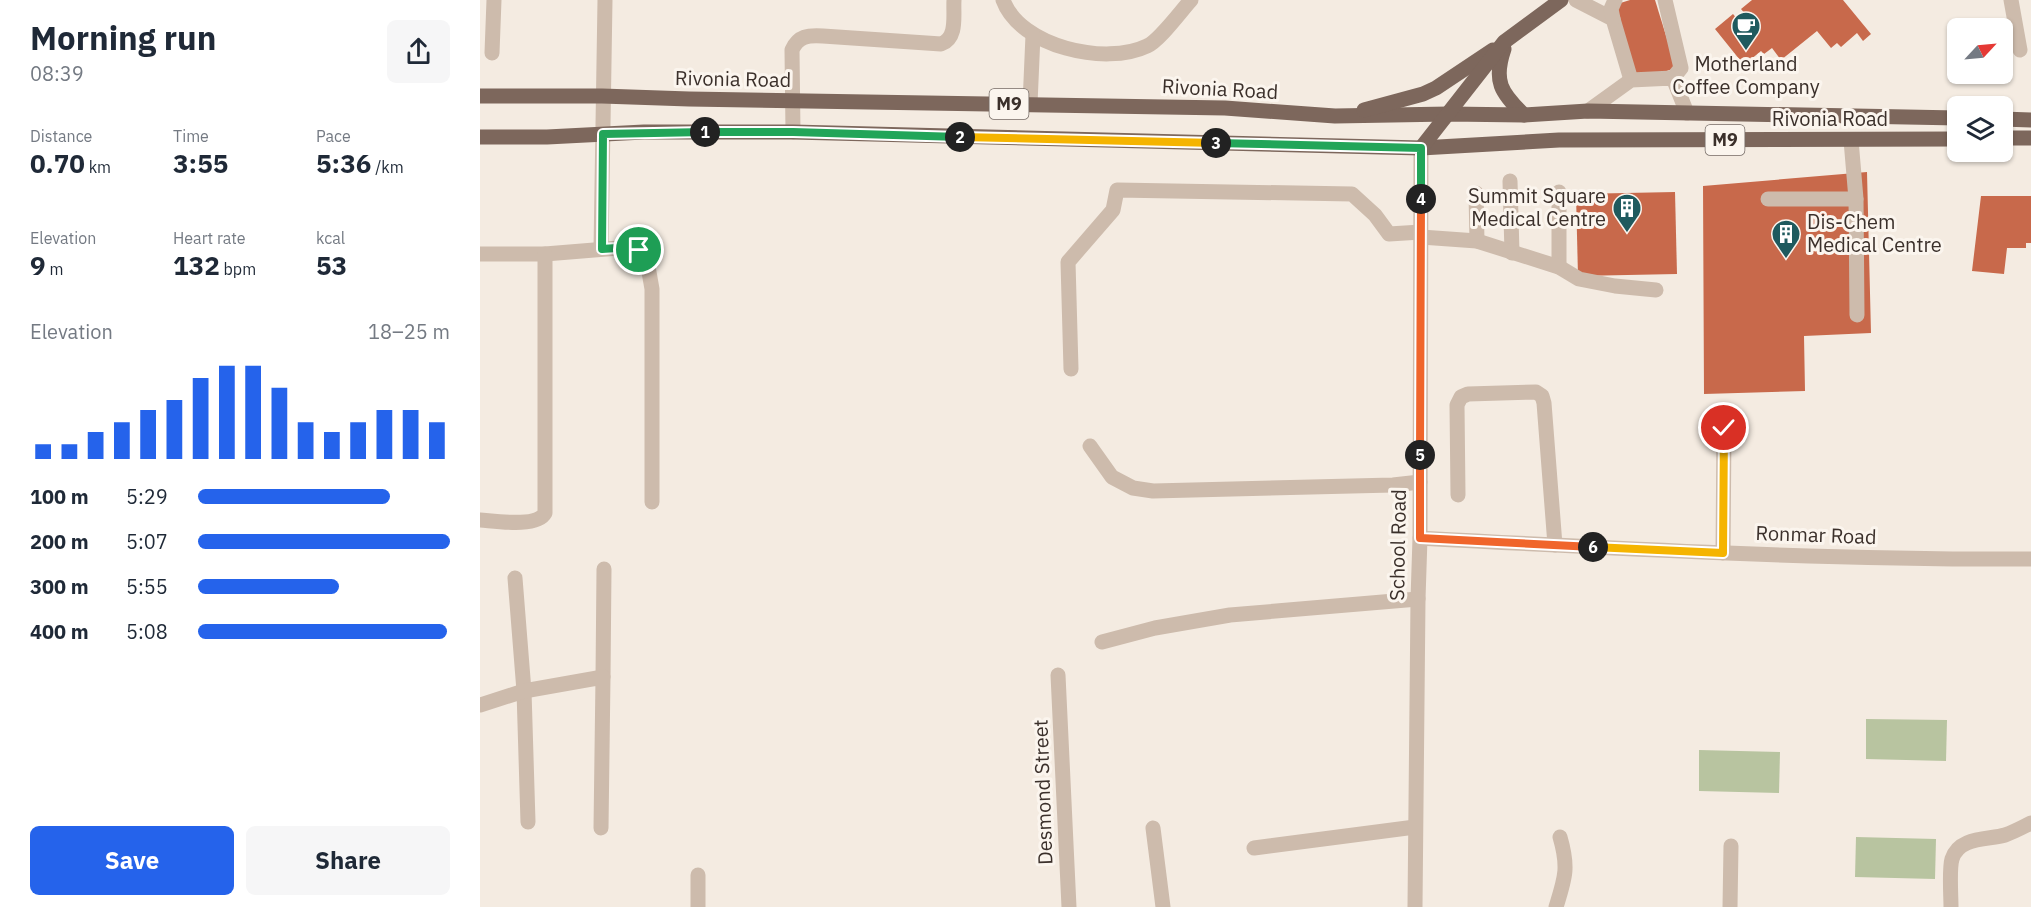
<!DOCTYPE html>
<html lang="en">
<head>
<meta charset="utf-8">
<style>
	body { margin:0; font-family:"IBM Plex Sans",sans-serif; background:#f6f6f7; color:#1f2937; height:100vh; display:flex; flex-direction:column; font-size:22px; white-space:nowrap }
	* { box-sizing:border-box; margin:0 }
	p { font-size:20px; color:#747a83 }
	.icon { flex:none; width:33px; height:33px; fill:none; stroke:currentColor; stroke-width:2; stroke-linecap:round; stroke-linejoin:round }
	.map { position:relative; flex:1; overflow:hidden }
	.details { display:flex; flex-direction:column; background:#fff; width:480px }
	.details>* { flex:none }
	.needle { width:39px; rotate:64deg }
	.fabs { position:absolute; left:1467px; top:18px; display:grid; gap:12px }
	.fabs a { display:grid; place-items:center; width:66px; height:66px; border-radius:9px; background:#fff; box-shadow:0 2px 4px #0004; font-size:30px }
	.pin { position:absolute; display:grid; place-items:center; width:51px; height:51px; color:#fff; margin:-26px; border:3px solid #fff; border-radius:50%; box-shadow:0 2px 6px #0007 }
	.km { position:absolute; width:30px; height:30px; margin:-15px; border-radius:50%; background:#222; color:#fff; font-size:16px; line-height:30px; text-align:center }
	.round { display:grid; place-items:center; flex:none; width:63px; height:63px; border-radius:9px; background:#f6f6f7 }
	.head { display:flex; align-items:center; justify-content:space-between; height:102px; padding:0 30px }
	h1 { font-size:33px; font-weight:800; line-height:45px }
	.metrics { display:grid; grid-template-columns:repeat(3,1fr); gap:9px; height:102px; padding:6px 30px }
	.metrics div { display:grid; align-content:center }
	.metrics b { font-size:26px; font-weight:800 }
	.metrics small { font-size:16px; font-weight:400 }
	.metrics p { font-size:16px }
	.chart { height:168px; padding:12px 30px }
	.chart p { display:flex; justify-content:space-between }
	.chart svg { width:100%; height:108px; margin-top:6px; stroke:#2563eb; stroke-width:6 }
	.primary-button { display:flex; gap:12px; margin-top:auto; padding:12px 30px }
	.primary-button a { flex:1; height:69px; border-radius:9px; background:#2563eb; color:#fff; font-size:24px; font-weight:800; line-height:69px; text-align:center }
	.primary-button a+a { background:#f6f6f7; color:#1f2937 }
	ul { padding:0 30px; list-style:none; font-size:20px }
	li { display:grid; grid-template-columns:96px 72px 1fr; align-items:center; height:45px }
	li i { height:15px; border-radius:8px; background:#2563eb }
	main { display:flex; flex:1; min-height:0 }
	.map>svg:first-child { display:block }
	.green { fill:#b8c4a0 }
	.building { fill:#c8694b }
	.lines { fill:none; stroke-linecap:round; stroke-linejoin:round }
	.minor { stroke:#cdbbac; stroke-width:15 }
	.major { stroke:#7d675c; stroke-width:15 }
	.split-1-casing { stroke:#fff; stroke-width:12 }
	.split-2-casing { stroke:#fff; stroke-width:12 }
	.split-3-casing { stroke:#fff; stroke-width:12 }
	.split-4-casing { stroke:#fff; stroke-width:12 }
	.split-5-casing { stroke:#fff; stroke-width:12 }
	.split-6-casing { stroke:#fff; stroke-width:12 }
	.split-7-casing { stroke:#fff; stroke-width:12 }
	.split-1 { stroke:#22a559; stroke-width:8 }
	.split-2 { stroke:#22a559; stroke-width:8 }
	.split-3 { stroke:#f5b400; stroke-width:8 }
	.split-4 { stroke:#22a559; stroke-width:8 }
	.split-5 { stroke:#f0652b; stroke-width:8 }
	.split-6 { stroke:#f0652b; stroke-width:8 }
	.split-7 { stroke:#f5b400; stroke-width:8 }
	.labels { text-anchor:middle; stroke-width:6; stroke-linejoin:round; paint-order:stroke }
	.shield { fill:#fbf5ee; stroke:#756b66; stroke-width:1.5 }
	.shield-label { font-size:18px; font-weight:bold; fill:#3b302b }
	.poi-label { font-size:20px; fill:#3b302b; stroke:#fbf5ee }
	.street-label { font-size:20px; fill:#3b302b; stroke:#fbf5ee }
</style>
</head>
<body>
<main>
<section class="details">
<div class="head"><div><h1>Morning run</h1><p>08:39</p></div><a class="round"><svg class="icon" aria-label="share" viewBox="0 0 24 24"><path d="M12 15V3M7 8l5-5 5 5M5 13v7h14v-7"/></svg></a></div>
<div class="metrics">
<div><p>Distance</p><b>0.70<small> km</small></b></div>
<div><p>Time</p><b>3:55</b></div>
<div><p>Pace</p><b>5:36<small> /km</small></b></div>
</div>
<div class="metrics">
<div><p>Elevation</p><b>9<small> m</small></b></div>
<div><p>Heart rate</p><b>132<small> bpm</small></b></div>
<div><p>kcal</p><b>53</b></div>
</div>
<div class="chart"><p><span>Elevation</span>18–25 m</p>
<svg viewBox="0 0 160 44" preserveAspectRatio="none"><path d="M5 44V38M15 44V38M25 44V33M35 44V29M45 44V24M55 44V20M65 44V11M75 44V6M85 44V6M95 44V15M105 44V29M115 44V33M125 44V29M135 44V24M145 44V24M155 44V29"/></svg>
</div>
<ul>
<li><b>100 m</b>5:29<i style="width:76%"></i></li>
<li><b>200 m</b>5:07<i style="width:100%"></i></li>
<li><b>300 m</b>5:55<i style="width:56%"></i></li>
<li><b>400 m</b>5:08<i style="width:99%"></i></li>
</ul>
<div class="primary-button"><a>Save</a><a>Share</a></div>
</section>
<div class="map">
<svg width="1551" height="907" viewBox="0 0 1551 907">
	<rect width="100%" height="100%" fill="#f4ebe1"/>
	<!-- green -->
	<g class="green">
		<polygon points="1386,719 1467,720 1466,761 1386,759"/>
		<polygon points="1219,750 1300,752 1299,793 1219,791"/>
		<polygon points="1376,837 1456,839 1455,879 1375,877"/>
	</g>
	<!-- building -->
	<g class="building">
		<polygon points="1150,0 1175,0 1196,68 1158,80 1134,5"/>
		<polygon points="1272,0 1363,0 1391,34 1383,41 1377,33 1361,47 1357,43 1351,48 1337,31 1301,60 1292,48 1284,54 1281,51 1264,65 1235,29 1253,14 1259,21 1266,15 1261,9"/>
		<polygon points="1387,172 1391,333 1324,336 1325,391 1224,394 1223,186"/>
		<polygon points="1195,192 1197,274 1098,276 1096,194"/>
		<polygon points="1501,196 1551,196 1551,243 1546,243 1546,248 1527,248 1524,274 1492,271"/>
	</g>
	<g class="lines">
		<!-- minor -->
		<g class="minor">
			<path d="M 523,0 C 540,47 626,66 667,46 C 679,41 701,11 711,0"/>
			<polyline points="1096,0 1133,19 1151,80"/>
			<polyline points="1185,0 1201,68 1193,78"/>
			<polyline points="1531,0 1540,50"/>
			<polyline points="1133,19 1131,9 1135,0"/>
			<polyline points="12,53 14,0"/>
			<polyline points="550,104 553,35"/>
			<polyline points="1108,111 1151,80 1193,78 1207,113"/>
			<path d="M 313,132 L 312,50 C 318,36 328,35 343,36 L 461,44 C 478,38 473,15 474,0"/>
			<polyline points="1371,140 1376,199 1377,315"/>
			<polyline points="1030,181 1032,253"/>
			<polyline points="1079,192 1079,267"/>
			<polyline points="996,193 997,241"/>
			<polyline points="1288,199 1376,199"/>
			<polyline points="941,237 997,241 1079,267 1099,279 1135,286 1176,290"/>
			<polyline points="121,249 125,0"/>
			<polyline points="0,254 65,254 151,247 166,255 172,289 172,502"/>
			<polyline points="591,369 588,262 633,210 637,190 872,194 895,215 909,234 941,232"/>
			<polyline points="610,446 632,477 653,488 673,491 913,485 940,482"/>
			<polyline points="978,495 977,405 981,397 988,394 1056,392 1062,396 1064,403 1075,545"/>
			<path d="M 0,520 C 15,521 57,528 65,513 L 65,254"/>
			<path d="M 940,538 C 1144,549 1347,560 1551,559"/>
			<polyline points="1243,553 1244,428"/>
			<polyline points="35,578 44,691 48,822"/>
			<polyline points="622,642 675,628 750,615 938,599"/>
			<polyline points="578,675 589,907"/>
			<polyline points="123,677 124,569"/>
			<polyline points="0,705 44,691 123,677 121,828"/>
			<polyline points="673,828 683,907"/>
			<polyline points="774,848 935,827"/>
			<polyline points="218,907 218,875"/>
			<polyline points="935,907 938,599 940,538 941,148"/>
			<path d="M 1076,907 C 1085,878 1089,868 1080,837"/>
			<polyline points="1250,907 1251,846"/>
			<path d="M 1471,907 C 1471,896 1469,869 1472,859 C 1479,836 1509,840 1525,835 C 1534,832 1543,827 1551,823"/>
		</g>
		<!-- major -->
		<g class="major">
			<path d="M 1024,49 C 1013,81 1021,93 1044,115"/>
			<polyline points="0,96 122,96 209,99 745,108 855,116 969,114 1044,115 1108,111 1478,118"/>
			<polyline points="884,110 943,94 956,88 1013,50"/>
			<polyline points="1522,119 1551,120"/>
			<polyline points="0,137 67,137 164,132 313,132 941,148 1079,140 1478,139"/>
			<polyline points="1522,138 1551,138"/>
			<polyline points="941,148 1024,42 1081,0"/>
		</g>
	</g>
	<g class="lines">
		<!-- split-1 casing -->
		<g class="split-1-casing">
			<polyline id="split-1" points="159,250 151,247 122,249 123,134 225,132"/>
		</g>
		<!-- split-2 casing -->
		<g class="split-2-casing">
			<polyline id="split-2" points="225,132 313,132 480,137"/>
		</g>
		<!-- split-3 casing -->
		<g class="split-3-casing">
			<polyline id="split-3" points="480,137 736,143"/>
		</g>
		<!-- split-4 casing -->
		<g class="split-4-casing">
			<polyline id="split-4" points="736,143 941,148 941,199"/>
		</g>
		<!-- split-5 casing -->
		<g class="split-5-casing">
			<polyline id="split-5" points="940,455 941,199"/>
		</g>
		<!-- split-6 casing -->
		<g class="split-6-casing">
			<polyline id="split-6" points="940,455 940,538 1113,547"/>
		</g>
		<!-- split-7 casing -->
		<g class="split-7-casing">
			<polyline id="split-7" points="1113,547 1243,553 1244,428"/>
		</g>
		<!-- split-1 -->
		<use href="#split-1" class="split-1"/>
		<!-- split-2 -->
		<use href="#split-2" class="split-2"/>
		<!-- split-3 -->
		<use href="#split-3" class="split-3"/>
		<!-- split-4 -->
		<use href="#split-4" class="split-4"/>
		<!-- split-5 -->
		<use href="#split-5" class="split-5"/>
		<!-- split-6 -->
		<use href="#split-6" class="split-6"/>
		<!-- split-7 -->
		<use href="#split-7" class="split-7"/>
	</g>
	<!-- icons -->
	<defs>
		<g id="cafe-pin" transform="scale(1.5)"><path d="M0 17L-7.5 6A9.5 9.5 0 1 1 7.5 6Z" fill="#1f5a5e" stroke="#fbf5ee"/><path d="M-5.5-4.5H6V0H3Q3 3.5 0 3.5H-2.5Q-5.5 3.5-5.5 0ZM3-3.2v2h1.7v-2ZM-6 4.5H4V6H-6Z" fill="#fff"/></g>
		<g id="building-pin" transform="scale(1.5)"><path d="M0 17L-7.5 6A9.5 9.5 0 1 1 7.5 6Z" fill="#1f5a5e" stroke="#fbf5ee"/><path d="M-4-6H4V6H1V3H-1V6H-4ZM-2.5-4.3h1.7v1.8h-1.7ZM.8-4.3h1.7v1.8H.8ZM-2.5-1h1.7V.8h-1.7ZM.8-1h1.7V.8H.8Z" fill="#fff"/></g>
	</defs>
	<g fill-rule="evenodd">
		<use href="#cafe-pin" x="1266" y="26"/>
		<use href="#building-pin" x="1147" y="208"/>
		<use href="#building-pin" x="1306" y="234"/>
	</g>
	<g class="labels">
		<!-- shield labels -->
		<g class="shield">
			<rect x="509.5" y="89" width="39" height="30" rx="4.5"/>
			<rect x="1225.5" y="125" width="39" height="30" rx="4.5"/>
		</g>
		<g class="shield-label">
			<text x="529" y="110">M9</text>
			<text x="1245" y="146">M9</text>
		</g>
		<!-- poi labels -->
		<g class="poi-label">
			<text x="1266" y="71">Motherland<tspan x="1266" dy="23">Coffee Company</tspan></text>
			<text x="1126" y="203" text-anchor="end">Summit Square<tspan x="1126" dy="23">Medical Centre</tspan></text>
			<text x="1327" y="229" text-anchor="start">Dis-Chem<tspan x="1327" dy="23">Medical Centre</tspan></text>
		</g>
		<!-- street labels -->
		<g class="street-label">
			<text transform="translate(253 79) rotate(1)" y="7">Rivonia Road</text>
			<text transform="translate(740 89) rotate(3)" y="7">Rivonia Road</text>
			<text x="1350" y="126">Rivonia Road</text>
			<text transform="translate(1336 535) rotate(2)" y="7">Ronmar Road</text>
			<text transform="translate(918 545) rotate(-89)" y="7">School Road</text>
			<text transform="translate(563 792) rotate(-92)" y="7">Desmond Street</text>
		</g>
	</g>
</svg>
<div class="fabs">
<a><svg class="needle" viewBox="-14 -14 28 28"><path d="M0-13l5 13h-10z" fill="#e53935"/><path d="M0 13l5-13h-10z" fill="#747a83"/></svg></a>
<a><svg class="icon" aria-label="layers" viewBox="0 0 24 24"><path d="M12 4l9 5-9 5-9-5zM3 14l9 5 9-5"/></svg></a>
</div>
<div class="pin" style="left:159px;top:250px;background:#1e9e55"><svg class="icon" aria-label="arrive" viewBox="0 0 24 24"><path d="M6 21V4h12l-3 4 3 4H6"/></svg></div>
<div class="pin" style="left:1244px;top:428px;background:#d93025"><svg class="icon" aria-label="check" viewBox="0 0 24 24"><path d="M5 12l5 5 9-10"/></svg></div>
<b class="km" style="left:225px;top:132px">1</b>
<b class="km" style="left:480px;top:137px">2</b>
<b class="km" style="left:736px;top:143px">3</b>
<b class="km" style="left:941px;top:199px">4</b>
<b class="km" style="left:940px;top:455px">5</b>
<b class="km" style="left:1113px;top:547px">6</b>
</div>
</main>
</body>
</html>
